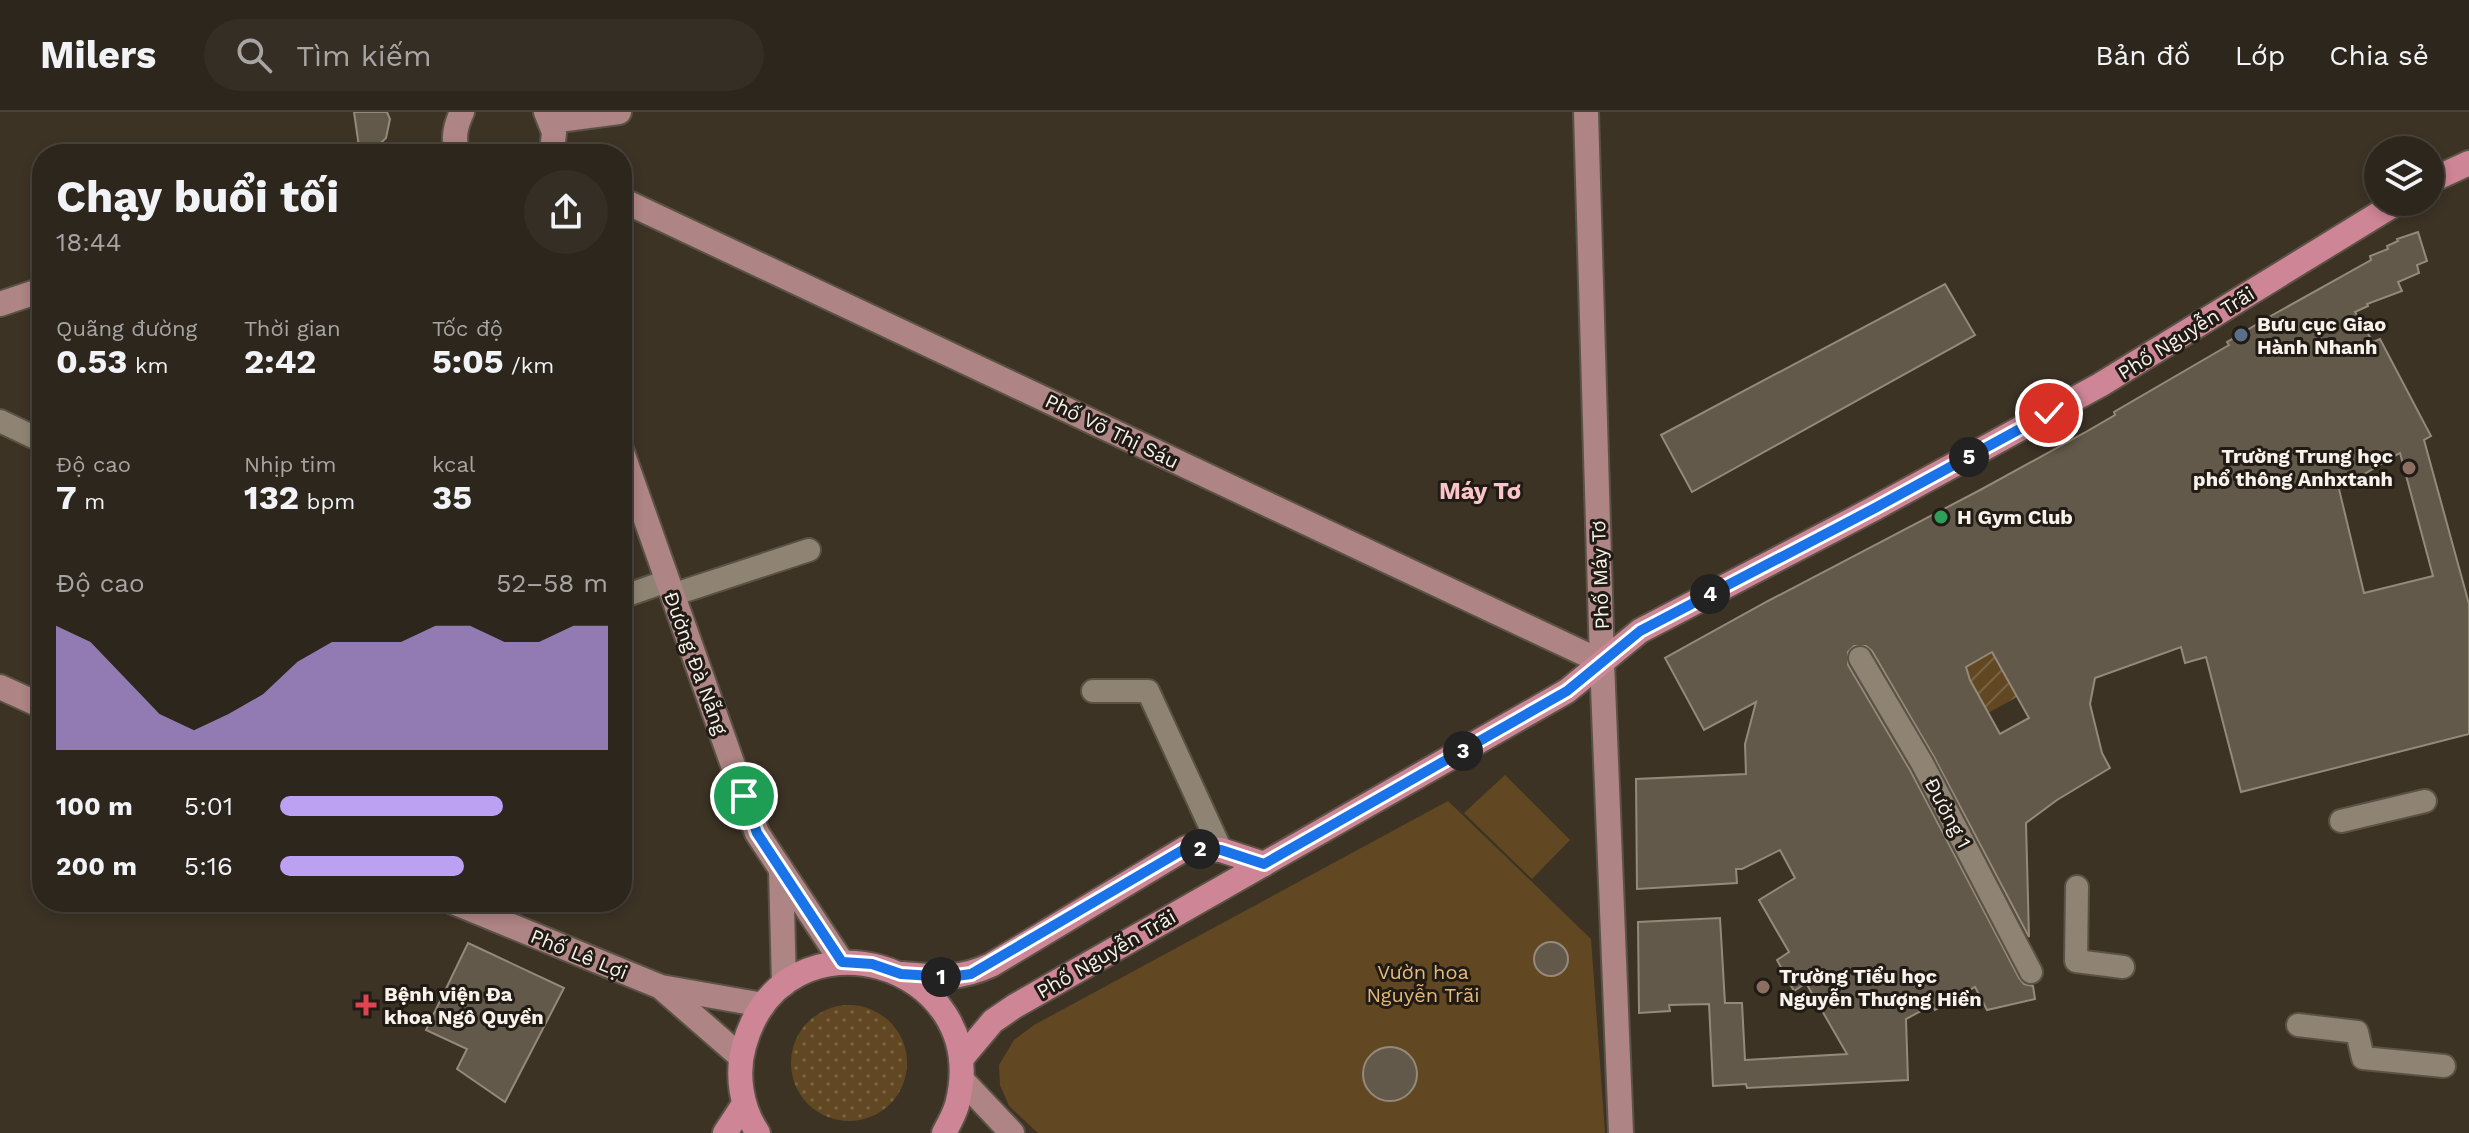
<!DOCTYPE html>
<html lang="vi">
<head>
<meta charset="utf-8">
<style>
	body { margin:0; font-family:"Work Sans",sans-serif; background:#352e25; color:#f1f3f6; height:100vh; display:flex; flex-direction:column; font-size:30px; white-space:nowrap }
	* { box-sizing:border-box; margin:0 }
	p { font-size:26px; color:#a7a5a3 }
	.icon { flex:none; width:44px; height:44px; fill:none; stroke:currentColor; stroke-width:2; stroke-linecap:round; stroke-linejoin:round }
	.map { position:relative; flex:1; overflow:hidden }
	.details { position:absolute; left:32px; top:32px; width:600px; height:768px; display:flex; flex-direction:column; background:#2d261c; border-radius:32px; box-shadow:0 4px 12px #0003,0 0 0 2px #48433b }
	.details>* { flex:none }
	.tools { position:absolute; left:2364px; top:24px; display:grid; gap:16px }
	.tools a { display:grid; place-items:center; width:80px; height:80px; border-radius:50%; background:#2d261c; box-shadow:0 4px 12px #0003,0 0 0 2px #48433b; font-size:40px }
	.pin { position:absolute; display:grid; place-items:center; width:68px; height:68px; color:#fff; margin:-34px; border:4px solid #fff; border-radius:50%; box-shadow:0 2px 8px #0007 }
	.km { position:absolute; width:40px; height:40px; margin:-20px; border-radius:50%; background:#222; color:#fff; font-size:22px; line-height:40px; text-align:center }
	.round { display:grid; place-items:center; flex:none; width:84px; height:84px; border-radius:42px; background:#352e25 }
	.head { display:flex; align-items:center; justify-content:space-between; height:136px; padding:0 24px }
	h1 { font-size:44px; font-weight:700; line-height:60px }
	.figures { display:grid; grid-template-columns:repeat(3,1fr); gap:12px; height:136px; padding:8px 24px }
	.figures div { display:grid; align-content:center }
	.figures b { font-size:34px; font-weight:700 }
	.figures small { font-size:22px; font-weight:400 }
	.figures p { font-size:22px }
	.chart { height:224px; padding:16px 24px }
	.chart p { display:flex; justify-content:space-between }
	.chart svg { width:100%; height:144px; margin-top:8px; fill:#bca0f2; opacity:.7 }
	ul { padding:0 24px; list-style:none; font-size:26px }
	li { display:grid; grid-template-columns:128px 96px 1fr; align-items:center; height:60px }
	li i { height:20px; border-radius:10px; background:#bca0f2 }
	header { display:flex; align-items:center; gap:48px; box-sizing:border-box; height:112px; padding:0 40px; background:#2d261c; border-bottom:2px solid #48433b }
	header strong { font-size:38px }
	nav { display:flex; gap:44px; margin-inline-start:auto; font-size:28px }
	.search { width:560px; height:72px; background:#352e25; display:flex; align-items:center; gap:20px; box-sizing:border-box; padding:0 28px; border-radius:44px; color:#a7a5a3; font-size:30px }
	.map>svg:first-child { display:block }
	.grass { fill:url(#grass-dots) }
	.park { fill:#614822 }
	.garden { fill:url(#garden-furrows) }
	.building { fill:#63594a; stroke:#958979; stroke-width:2; fill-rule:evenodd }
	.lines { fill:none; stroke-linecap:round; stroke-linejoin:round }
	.street-casing { stroke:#5b5246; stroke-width:26 }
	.secondary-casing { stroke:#5b5246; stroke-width:28 }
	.primary-casing { stroke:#5b5246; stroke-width:28 }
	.street { stroke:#8f8373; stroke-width:22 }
	.secondary { stroke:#ae8484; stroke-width:24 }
	.primary { stroke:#ce8595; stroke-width:24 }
	.route-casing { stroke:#fff; stroke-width:16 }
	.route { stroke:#1a73e8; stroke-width:10 }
	.service-dot { fill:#5c6f8a; stroke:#201b15; stroke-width:3 }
	.education-dot { fill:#8d6e63; stroke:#201b15; stroke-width:3 }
	.leisure-dot { fill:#2e9e5b; stroke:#201b15; stroke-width:3 }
	.health-dot { fill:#e0444e; stroke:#201b15; stroke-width:3 }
	.labels { text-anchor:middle; stroke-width:6; stroke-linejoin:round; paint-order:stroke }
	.poi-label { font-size:20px; font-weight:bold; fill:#f9f2ea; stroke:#201b15; text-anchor:start }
	.street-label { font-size:20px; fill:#f9f2ea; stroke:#201b15 }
	.park-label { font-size:20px; fill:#e6ba7b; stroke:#201b15 }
	.quarter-label { font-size:24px; font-weight:bold; fill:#f9c5c8; stroke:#201b15 }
</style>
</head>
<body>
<header>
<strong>Milers</strong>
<div class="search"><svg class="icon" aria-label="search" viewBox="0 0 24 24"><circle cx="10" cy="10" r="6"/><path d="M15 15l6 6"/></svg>Tìm kiếm</div>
<nav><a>Bản đồ</a><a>Lớp</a><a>Chia sẻ</a></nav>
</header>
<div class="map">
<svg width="2469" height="1021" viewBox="0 0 2469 1021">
	<defs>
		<pattern id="grass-dots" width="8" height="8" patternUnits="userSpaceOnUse" patternTransform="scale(2)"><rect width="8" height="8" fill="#614822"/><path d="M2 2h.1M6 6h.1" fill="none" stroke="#786342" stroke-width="1.8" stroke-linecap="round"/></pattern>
		<pattern id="garden-furrows" width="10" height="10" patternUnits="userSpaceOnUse" patternTransform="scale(2)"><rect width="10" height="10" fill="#614822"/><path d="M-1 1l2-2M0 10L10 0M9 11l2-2" fill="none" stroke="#786342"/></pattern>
	</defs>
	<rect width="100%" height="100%" fill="#3c3325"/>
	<!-- grass -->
	<circle class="grass" cx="849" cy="951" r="58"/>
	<!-- park -->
	<g class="park">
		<polygon points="1505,663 1570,728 1532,767 1464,701"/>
		<polygon points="1448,689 1591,827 1605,1021 1038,1021 1009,994 1000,973 999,953 1014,928 1034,913"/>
	</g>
	<!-- garden -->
	<polygon class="garden" points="1992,540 2017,585 1988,601 1964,556"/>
	<!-- building -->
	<g class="building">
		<polygon points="354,0 387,0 390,7 386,26 369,42 360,42"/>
		<path d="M 2418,120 L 2427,149 L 2417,153 L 2419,161 L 2398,170 L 2402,179 L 2367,192 L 2368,194 L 2355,200 L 2373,230 L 2380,227 L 2431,324 L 2424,328 L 2469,492 L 2469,622 L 2241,680 L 2206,545 L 2185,551 L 2181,535 L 2095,566 L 2090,592 L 2102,641 L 2110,656 L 2057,688 L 2026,711 L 2029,825 L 1934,645 L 1872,539 L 1866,534 L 1854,534 L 1848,540 L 1848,553 L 1910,658 L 2019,866 L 2024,872 L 2033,874 L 2035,887 L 1987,898 L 1975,875 L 1935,898 L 1932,893 L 1906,907 L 1908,968 L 1747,976 L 1746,972 L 1713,974 L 1709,892 L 1669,893 L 1670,899 L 1639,901 L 1638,810 L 1720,806 L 1725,891 L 1742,891 L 1745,948 L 1847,942 L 1806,871 L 1794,879 L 1777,848 L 1789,840 L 1759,788 L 1795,766 L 1780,738 L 1742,757 L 1736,757 L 1737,771 L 1637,777 L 1636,667 L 1746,662 L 1745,632 L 1756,590 L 1704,618 L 1665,546 L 1768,489 L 1982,377 L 2084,321 L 2115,303 L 2114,300 L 2229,233 L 2227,230 L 2269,205 L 2371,148 L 2370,144 L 2388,137 L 2387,134 L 2398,129 L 2397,127 ZM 2400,341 L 2433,464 L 2364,481 L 2339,377 ZM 1992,540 L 2029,606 L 2000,622 L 1970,568 L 1966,555 Z"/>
		<polygon points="1945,172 1975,223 1692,380 1661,323"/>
		<circle cx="1551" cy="847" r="17"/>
		<polygon points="468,831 564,876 505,990 457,957 467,937 426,918"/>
		<circle cx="1390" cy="962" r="27"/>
	</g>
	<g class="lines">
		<!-- street casing -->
		<g class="street-casing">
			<g id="street">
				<polyline points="0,309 42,329"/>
				<polyline points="672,483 809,438"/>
				<polyline points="622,485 667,469"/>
				<polyline points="1860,546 1922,651 2031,860"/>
				<polyline points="1093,579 1148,579 1221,738"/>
				<polyline points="2341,709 2425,689"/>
				<polyline points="2077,775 2076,849 2123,855"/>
				<polyline points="2298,913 2357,920 2363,946 2444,954"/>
			</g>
		</g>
		<!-- secondary casing -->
		<g class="secondary-casing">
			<g id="secondary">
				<polyline points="546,0 554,20 552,42"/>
				<polyline points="1586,0 1602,550 1621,1021"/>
				<polyline points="551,9 619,0"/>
				<path d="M 457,42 C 453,26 455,15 462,0"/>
				<polyline points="622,88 1602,550"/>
				<polyline points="0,192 42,178"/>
				<polyline points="622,340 757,721 842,850"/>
				<polyline points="0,575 42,594"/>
				<polyline points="781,758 784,872"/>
				<polyline points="453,790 661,875 763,893"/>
				<polyline points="663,877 741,945"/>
				<polyline points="962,968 1012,1021"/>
			</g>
		</g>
		<!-- primary casing -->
		<g class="primary-casing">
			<g id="primary">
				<polyline points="2430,69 2469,51"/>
				<path d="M 903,862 C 937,865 959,868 991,853 L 1186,736 L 1221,738 L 1264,752"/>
				<polyline points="961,947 993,909 1015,894 1567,579 1640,519 1875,396 2100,273 2398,90"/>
				<polyline points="725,1021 744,992"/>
				<path d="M 758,1021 C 741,996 736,962 744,934 C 783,790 995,848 957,993 C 954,1003 949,1012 944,1021"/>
			</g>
		</g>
		<!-- street -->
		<use href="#street" class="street"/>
		<!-- secondary -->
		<use href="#secondary" class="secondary"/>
		<!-- primary -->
		<use href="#primary" class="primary"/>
	</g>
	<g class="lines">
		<!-- route casing -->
		<g class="route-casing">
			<polyline id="route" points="744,684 757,721 842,850 872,852 901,862 949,865 971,862 1186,736 1221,738 1264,752 1567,579 1640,519 1875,396 2049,301"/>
		</g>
		<!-- route -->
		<use href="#route" class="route"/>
	</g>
	<!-- markers -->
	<circle class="service-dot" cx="2241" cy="223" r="8"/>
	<g class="education-dot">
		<circle cx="2409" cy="356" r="8"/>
		<circle cx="1763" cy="875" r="8"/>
	</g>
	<circle class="leisure-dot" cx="1941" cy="405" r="8"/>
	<path class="health-dot" d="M362 881h8v8h8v8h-8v8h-8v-8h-8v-8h8z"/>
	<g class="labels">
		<!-- poi labels -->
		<g class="poi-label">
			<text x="2257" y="219">Bưu cục Giao<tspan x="2257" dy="23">Hành Nhanh</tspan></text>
			<text x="2393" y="351" text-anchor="end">Trường Trung học<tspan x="2393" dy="23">phổ thông Anhxtanh</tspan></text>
			<text x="1957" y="412">H Gym Club</text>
			<text x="1779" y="871">Trường Tiểu học<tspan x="1779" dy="23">Nguyễn Thượng Hiền</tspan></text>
			<text x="384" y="889">Bệnh viện Đa<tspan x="384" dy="23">khoa Ngô Quyền</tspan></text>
		</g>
		<!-- street labels -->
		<g class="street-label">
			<text transform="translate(2186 221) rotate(-32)" y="7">Phố Nguyễn Trãi</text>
			<text transform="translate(1112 319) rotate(26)" y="7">Phố Võ Thị Sáu</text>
			<text transform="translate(1600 463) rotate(-92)" y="7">Phố Máy Tơ</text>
			<text transform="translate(696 551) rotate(70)" y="7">Đường Đà Nẵng</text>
			<text transform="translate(1948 701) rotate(62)" y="7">Đường 1</text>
			<text transform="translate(579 842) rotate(22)" y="7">Phố Lê Lợi</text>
			<text transform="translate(1106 842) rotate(-30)" y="7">Phố Nguyễn Trãi</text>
		</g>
		<!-- park labels -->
		<g class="park-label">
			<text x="1423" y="867">Vườn hoa<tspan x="1423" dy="23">Nguyễn Trãi</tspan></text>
		</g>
		<!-- quarter labels -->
		<g class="quarter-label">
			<text x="1480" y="387">Máy Tơ</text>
		</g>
	</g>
</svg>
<div class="tools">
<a><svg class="icon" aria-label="layers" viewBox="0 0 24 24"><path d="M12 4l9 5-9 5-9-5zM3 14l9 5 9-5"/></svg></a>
</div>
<div class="pin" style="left:744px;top:684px;background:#1e9e55"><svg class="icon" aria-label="arrive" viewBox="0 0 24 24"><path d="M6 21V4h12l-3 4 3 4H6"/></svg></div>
<div class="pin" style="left:2049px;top:301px;background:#d93025"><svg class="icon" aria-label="check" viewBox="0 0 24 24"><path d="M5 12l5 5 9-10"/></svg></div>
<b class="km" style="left:941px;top:865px">1</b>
<b class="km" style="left:1200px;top:737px">2</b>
<b class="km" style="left:1463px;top:639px">3</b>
<b class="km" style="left:1710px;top:482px">4</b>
<b class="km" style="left:1969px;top:345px">5</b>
<section class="details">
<div class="head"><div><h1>Chạy buổi tối</h1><p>18:44</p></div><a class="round"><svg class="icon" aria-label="share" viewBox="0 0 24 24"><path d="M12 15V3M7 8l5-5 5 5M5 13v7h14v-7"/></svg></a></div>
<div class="figures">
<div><p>Quãng đường</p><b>0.53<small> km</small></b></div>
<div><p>Thời gian</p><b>2:42</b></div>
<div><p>Tốc độ</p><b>5:05<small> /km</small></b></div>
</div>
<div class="figures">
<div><p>Độ cao</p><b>7<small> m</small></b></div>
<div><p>Nhịp tim</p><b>132<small> bpm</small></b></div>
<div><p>kcal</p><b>35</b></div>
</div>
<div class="chart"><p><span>Độ cao</span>52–58 m</p>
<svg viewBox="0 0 160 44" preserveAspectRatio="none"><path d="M0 44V6L10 11L20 22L30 33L40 38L50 33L60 27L70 17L80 11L90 11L100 11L110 6L120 6L130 11L140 11L150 6L160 6V44z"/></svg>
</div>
<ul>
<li><b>100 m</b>5:01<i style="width:68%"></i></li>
<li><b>200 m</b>5:16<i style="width:56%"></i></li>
</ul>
</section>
</div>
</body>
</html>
